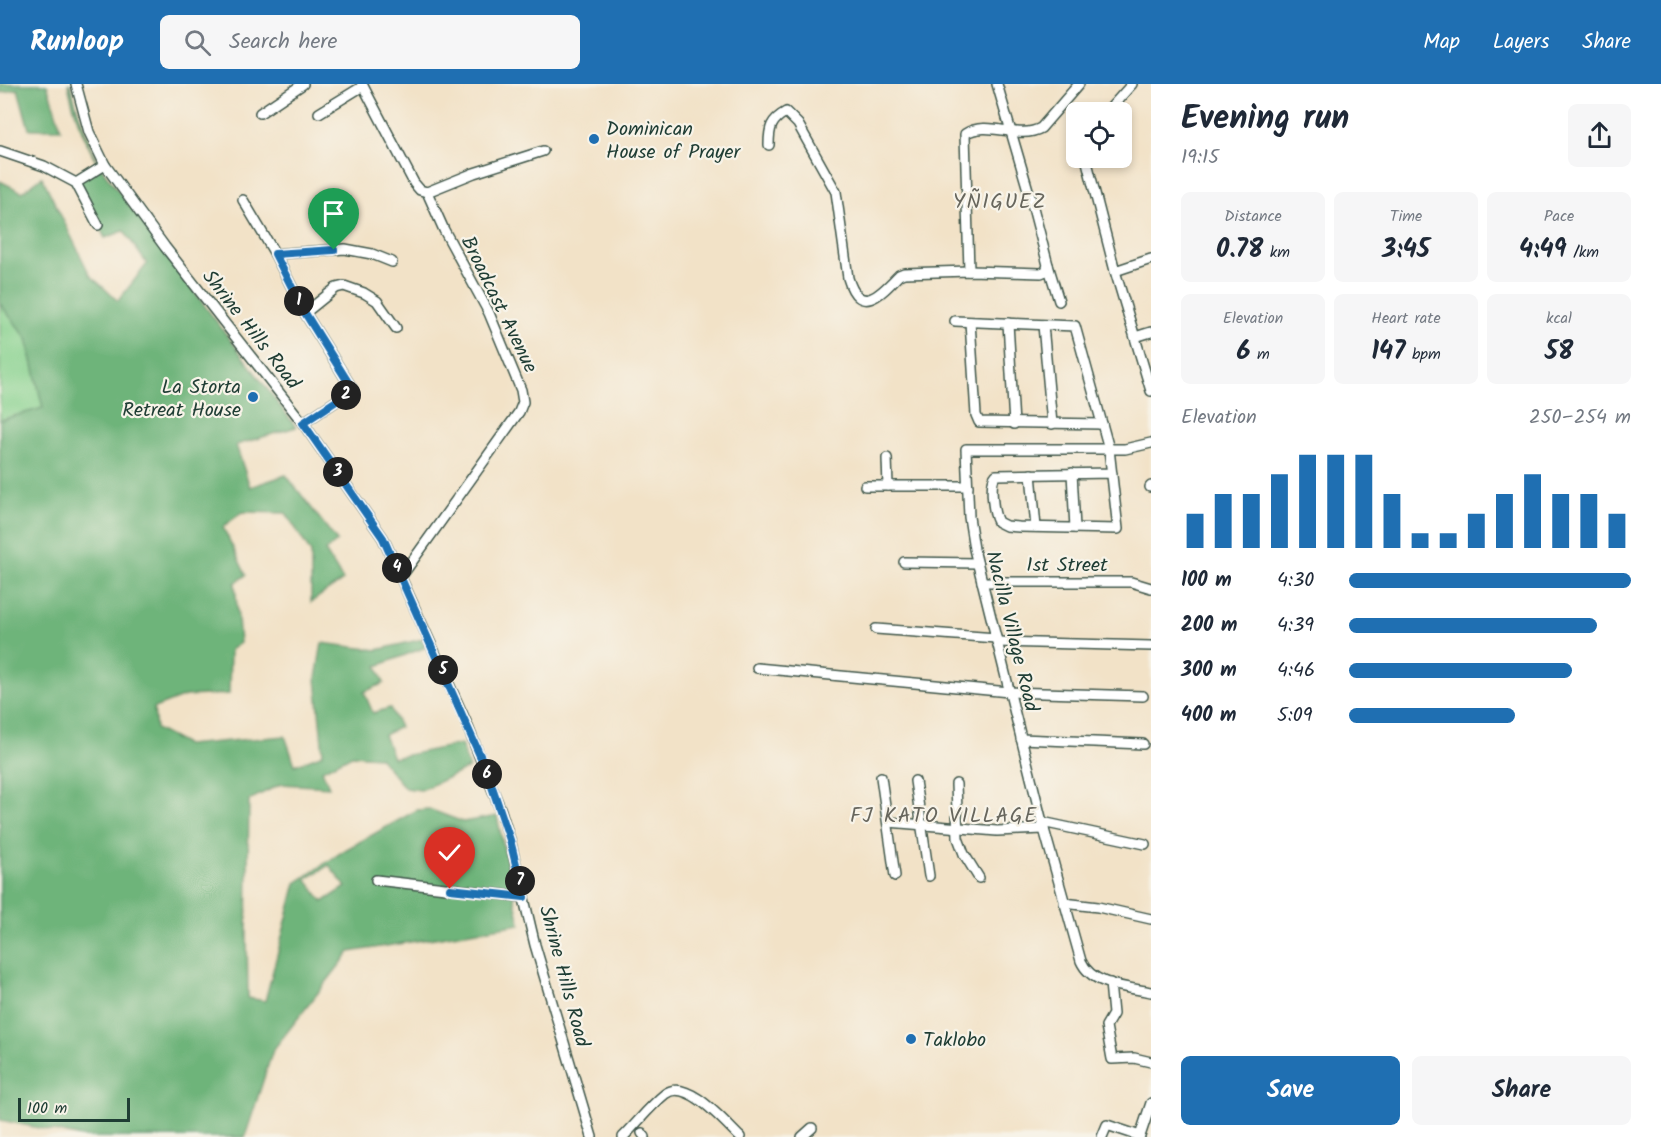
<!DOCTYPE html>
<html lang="en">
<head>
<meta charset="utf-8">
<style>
	body { margin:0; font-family:Kalam,sans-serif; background:#f6f6f7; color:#1f2937; height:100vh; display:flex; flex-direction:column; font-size:22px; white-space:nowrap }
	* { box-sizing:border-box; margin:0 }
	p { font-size:20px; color:#747a83 }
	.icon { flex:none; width:33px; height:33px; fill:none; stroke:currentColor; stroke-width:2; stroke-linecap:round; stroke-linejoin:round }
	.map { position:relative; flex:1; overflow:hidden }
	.panel { display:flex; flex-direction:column; background:#fff; width:510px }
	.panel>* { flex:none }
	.fabs { position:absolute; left:1066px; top:18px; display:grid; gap:12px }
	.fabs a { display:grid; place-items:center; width:66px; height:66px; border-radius:9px; background:#fff; box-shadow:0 3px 9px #0003; font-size:30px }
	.scale { position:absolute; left:18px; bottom:15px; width:112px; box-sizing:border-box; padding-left:6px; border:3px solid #1f3d34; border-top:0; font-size:16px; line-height:21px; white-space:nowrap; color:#1f3d34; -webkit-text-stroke:4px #f7f3e8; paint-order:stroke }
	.pin { position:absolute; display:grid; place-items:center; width:51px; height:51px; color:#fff; margin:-62px -26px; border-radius:50% 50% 50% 0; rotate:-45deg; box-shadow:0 0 6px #0007 }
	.pin .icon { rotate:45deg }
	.km { position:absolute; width:30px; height:30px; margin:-15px; border-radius:50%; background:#222; color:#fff; font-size:16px; line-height:30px; text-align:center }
	.round { display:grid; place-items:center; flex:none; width:63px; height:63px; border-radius:9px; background:#f6f6f7 }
	.overview { display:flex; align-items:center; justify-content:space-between; height:102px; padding:0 30px }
	h1 { font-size:33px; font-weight:700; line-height:45px }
	.metrics { display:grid; grid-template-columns:repeat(3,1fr); gap:9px; height:102px; padding:6px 30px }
	.metrics div { display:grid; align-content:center; border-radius:9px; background:#f6f6f7; text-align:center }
	.metrics b { font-size:26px; font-weight:700 }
	.metrics small { font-size:16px; font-weight:400 }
	.metrics p { font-size:16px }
	.chart { height:168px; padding:12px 30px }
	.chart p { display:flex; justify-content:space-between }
	.chart svg { width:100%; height:108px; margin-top:6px; stroke:#1f6fb2; stroke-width:6 }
	.action { display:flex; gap:12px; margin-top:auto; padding:12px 30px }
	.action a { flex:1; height:69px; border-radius:9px; background:#1f6fb2; color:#fff; font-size:24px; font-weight:700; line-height:69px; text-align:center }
	.action a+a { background:#f6f6f7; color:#1f2937 }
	ul { padding:0 30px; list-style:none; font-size:20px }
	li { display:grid; grid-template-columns:96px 72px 1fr; align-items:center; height:45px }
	li i { height:15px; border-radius:8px; background:#1f6fb2 }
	header { display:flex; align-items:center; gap:36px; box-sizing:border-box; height:84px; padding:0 30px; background:#1f6fb2; color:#fff }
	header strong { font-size:28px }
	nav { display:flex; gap:33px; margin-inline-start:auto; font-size:21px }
	.search { width:420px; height:54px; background:#f6f6f7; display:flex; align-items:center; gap:15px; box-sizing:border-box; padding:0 21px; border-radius:9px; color:#747a83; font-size:22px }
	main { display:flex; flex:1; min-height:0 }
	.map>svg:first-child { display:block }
	.green { fill:#88d28f; stroke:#548862; stroke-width:1.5 }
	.forest { fill:#6eb47a; stroke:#467857; stroke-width:1.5; fill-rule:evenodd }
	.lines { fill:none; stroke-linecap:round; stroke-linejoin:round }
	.minor-casing { stroke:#3f564a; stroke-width:12 }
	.minor { stroke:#fff; stroke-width:9 }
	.route-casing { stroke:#fff; stroke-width:12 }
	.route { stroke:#1f6fb2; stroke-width:8 }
	.poi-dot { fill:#1f6fb2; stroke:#f7f3e8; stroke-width:2 }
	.labels { text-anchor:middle; stroke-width:4.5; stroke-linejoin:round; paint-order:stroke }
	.poi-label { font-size:20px; fill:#1f3d34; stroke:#f7f3e8; text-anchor:start }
	.street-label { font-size:20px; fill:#1f3d34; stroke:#f7f3e8 }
	.neighbourhood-label { font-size:21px; letter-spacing:1.5px; fill:#67665d; stroke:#f7f3e8 }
</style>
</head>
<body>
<header>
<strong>Runloop</strong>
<div class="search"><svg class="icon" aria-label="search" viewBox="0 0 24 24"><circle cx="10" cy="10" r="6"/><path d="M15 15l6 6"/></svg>Search here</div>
<nav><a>Map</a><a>Layers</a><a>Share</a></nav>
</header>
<main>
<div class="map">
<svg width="1151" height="1053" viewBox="0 0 1151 1053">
	<rect width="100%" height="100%" fill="#f7f3e8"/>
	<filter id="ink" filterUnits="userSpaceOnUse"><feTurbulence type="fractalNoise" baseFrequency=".0167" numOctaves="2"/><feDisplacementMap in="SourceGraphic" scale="12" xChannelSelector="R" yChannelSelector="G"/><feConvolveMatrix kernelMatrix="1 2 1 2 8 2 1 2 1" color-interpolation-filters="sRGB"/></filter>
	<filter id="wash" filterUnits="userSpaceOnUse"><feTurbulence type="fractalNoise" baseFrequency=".008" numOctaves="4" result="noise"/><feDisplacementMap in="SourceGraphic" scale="24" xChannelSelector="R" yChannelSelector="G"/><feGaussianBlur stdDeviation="1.35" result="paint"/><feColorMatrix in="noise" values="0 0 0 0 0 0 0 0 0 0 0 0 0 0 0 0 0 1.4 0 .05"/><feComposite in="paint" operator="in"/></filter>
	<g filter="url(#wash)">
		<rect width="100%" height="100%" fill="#f2e2c7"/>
		<!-- green -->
		<polygon class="green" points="0,220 27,254 43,324 0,336"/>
		<!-- forest -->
		<g class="forest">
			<polygon points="0,0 47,0 61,45 29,45 18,5 0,9"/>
			<path d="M 68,0 L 70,0 C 79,31 88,60 104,88 L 296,343 L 236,361 L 250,403 L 286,391 L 337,457 L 325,467 L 343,496 L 311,518 L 311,469 L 286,429 L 242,428 L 223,443 L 246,491 L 235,499 L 240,559 L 230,566 L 229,610 L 185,612 L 154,624 L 156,645 L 186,661 L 285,652 L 295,681 L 323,670 L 316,594 L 322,559 L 377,566 L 422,555 L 426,563 L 377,582 L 384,599 L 364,608 L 373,629 L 390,624 L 400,643 L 384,651 L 393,674 L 461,660 L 469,684 L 421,706 L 405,704 L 379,673 L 352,671 L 322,686 L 329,703 L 281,700 L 249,716 L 247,851 L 248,914 L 265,917 L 296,799 L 345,766 L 417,726 L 429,725 L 463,738 L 497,732 L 520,840 L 350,868 L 273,966 L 245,1053 L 82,1053 L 0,1036 L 0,336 L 43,324 L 27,254 L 0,220 L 0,97 L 22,108 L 42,93 L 90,191 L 118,217 L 147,180 L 124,147 L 105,154 L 76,99 L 100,84 C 85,58 74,30 68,0 ZM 329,781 L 346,803 L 323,818 L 306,795 Z"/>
		</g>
	</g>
	<g filter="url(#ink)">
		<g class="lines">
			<!-- minor casing -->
			<g class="minor-casing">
				<g id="minor">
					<polyline points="76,0 89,48 105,81 165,163 303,339 383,454 466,638 501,727 510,756 535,861 592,1053"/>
					<polyline points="362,0 414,99 420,106 427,108 474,89 543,67"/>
					<polyline points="1107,28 1132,0"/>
					<polyline points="260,29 303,0"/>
					<polyline points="319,29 363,2"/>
					<path d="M 769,61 C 769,44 771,36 786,28 L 798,40 L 836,108 L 848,194 C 860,234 882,209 899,191 L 904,189 L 969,187 L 1041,189 L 1046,187 L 1048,181 L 1031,116 L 997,0"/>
					<polyline points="0,67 44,82 76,99 98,141"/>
					<polyline points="1086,74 1115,187 1151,307"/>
					<polyline points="76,99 105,81"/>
					<polyline points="243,116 275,170 305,229 353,306 303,339"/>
					<polyline points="275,170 345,165 372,170 392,178"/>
					<polyline points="1048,181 1059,217"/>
					<path d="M 969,187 L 965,50 C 988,35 1018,57 1041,44 L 1079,0"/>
					<polyline points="1115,187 1151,175"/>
					<polyline points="305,229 336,204 344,202 364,209 377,217 396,244"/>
					<path d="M 955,237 L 1075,242 L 1109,365 L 1118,445 L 1019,443 L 1006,442 L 998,438 C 993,429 989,398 996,391 L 1112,389"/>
					<polyline points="970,238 976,331 979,338 1102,340"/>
					<polyline points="1008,239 1014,340"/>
					<polyline points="1043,241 1052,340"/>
					<polyline points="1135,253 1151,248"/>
					<path d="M 1151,359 L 1125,365 L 966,365 L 969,433 L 974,465 L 1042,738 L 1081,877 C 1092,902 1127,903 1151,908"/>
					<polyline points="887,374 888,402"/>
					<polyline points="1072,389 1075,444"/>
					<polyline points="1031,390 1036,443"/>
					<polyline points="865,402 968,402"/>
					<polyline points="1150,403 1151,402"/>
					<polyline points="904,478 977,479"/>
					<polyline points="401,493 519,328 523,318 521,306 489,229 444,146 427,108"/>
					<polyline points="982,498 1131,498 1151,504"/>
					<polyline points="876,545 996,554"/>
					<polyline points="997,558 1151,562"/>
					<polyline points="757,584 1009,608 1143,612"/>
					<polyline points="1021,655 1143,660"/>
					<polyline points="881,693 895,792"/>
					<polyline points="915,697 929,792"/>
					<polyline points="956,700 958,754 964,770 979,794"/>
					<polyline points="888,738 997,747 1044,745"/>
					<polyline points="1042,738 1145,760"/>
					<polyline points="376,796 524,813"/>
					<polyline points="1064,819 1098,823 1151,835"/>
					<polyline points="1110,899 1113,930 1106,942 1112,975 1134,974 1151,978"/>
					<polyline points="642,1049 645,1053"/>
					<path d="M 623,1053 C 637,1039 650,1022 665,1010 C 687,993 725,1039 740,1053"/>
					<polyline points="802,1053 812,1044"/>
					<polyline points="1102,1053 1107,1041 1140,1052 1151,1019"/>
				</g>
			</g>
			<!-- minor -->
			<use href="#minor" class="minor"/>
		</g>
	</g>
	<g class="lines" filter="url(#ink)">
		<!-- route casing -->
		<g class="route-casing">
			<polyline id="route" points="334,166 275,170 305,229 353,306 303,339 383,454 486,685 510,756 524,813 450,805"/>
		</g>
		<!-- route -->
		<use href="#route" class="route"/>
	</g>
	<!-- markers -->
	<g class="poi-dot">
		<circle cx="594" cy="55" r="6"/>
		<circle cx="253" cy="313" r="6"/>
		<circle cx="911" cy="955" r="6"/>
	</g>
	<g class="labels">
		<!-- poi labels -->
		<g class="poi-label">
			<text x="606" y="51">Dominican<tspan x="606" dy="23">House of Prayer</tspan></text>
			<text x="241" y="309" text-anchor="end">La Storta<tspan x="241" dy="23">Retreat House</tspan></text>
			<text x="923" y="962">Taklobo</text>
		</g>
		<!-- street labels -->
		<g class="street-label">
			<text transform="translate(500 220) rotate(64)" y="7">Broadcast Avenue</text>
			<text transform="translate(252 245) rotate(52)" y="7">Shrine Hills Road</text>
			<text x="1067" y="487">1st Street</text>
			<text transform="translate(1013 547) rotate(76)" y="7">Nacilla Village Road</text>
			<text transform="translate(565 892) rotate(75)" y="7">Shrine Hills Road</text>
		</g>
		<!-- neighbourhood labels -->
		<g class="neighbourhood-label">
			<text x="1000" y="124">YÑIGUEZ</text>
			<text x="944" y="738">FJ KATO VILLAGE</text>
		</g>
	</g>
</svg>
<div class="fabs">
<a><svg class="icon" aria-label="locate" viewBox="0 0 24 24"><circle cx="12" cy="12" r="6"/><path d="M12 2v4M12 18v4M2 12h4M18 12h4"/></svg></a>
</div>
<div class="scale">100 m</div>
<div class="pin" style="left:334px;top:166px;background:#1e9e55"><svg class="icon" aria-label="arrive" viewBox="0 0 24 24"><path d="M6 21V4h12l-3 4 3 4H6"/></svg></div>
<div class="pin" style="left:450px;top:805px;background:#d93025"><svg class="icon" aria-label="check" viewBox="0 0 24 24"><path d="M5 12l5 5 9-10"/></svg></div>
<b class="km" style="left:299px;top:217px">1</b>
<b class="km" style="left:346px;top:311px">2</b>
<b class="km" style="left:338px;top:388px">3</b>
<b class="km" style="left:397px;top:484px">4</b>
<b class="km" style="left:443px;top:586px">5</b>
<b class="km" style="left:487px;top:690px">6</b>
<b class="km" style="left:520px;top:797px">7</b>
</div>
<section class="panel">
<div class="overview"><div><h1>Evening run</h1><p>19:15</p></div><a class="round"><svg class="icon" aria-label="share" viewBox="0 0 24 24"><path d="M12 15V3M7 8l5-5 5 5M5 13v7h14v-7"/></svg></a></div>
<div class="metrics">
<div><p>Distance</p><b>0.78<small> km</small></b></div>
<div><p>Time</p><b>3:45</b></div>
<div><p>Pace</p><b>4:49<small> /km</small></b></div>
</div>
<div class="metrics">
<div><p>Elevation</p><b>6<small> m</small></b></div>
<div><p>Heart rate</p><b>147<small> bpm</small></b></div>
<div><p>kcal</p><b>58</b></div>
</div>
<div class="chart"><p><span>Elevation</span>250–254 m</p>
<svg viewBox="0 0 160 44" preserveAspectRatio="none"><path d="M5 44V30M15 44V22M25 44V22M35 44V14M45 44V6M55 44V6M65 44V6M75 44V22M85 44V38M95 44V38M105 44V30M115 44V22M125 44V14M135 44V22M145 44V22M155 44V30"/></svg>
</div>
<ul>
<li><b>100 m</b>4:30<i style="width:100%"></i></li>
<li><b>200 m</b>4:39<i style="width:88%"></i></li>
<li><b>300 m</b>4:46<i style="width:79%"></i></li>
<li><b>400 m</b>5:09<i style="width:59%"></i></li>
</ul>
<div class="action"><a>Save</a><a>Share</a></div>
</section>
</main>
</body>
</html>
